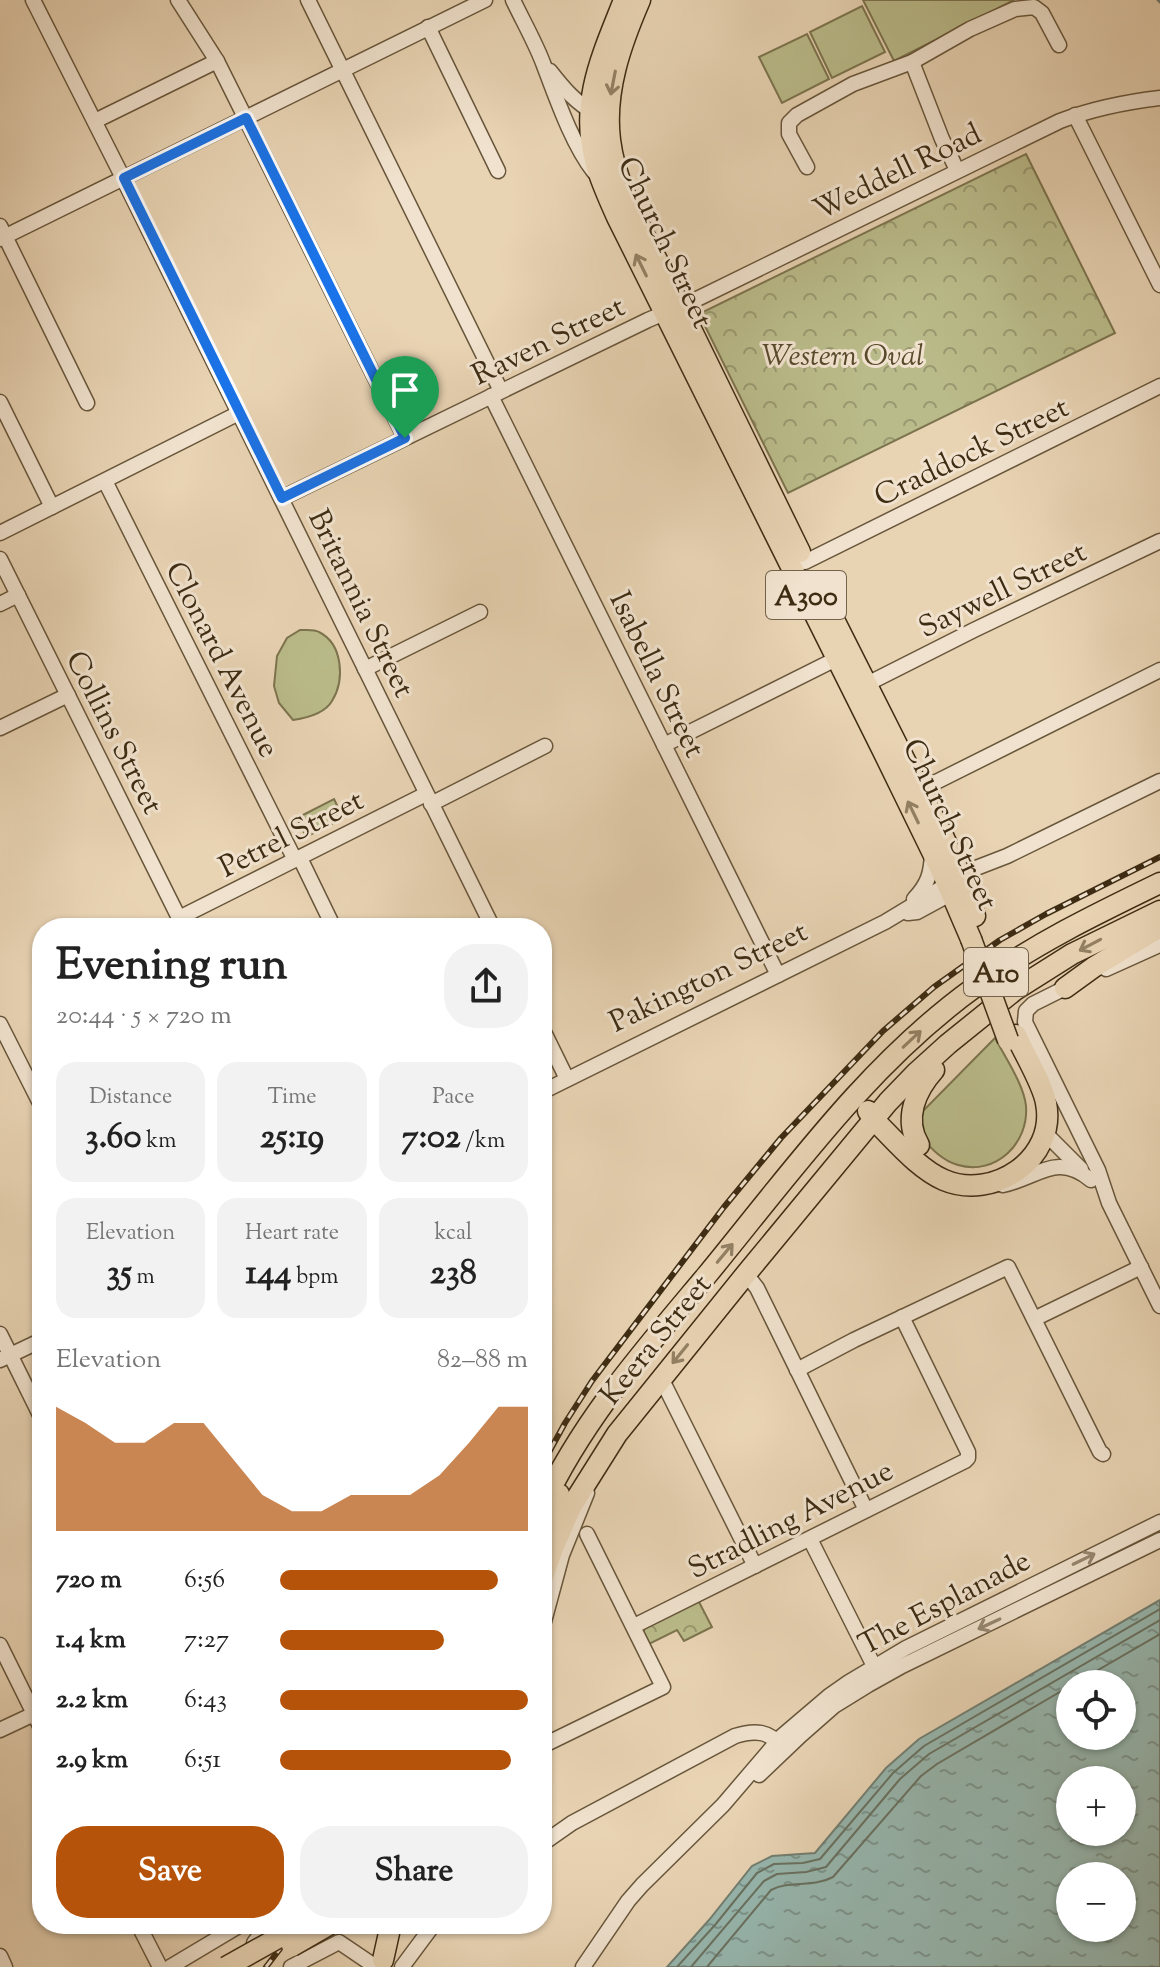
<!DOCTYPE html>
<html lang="en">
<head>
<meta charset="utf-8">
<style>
	body { margin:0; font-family:"Sorts Mill Goudy",serif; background:#f2f2f2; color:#222; height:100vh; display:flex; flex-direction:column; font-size:30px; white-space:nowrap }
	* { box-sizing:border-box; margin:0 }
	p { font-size:26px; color:#767676 }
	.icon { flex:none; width:44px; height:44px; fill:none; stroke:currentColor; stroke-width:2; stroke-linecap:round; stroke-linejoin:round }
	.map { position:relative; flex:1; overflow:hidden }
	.panel { position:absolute; left:32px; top:918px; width:520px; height:1016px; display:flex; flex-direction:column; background:#fff; border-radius:32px; box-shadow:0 2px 6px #0004 }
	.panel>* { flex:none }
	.buttons { position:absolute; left:1056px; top:1670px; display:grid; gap:16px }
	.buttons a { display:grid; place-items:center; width:80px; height:80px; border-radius:50%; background:#fff; box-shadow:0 2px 6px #0004; font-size:40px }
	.pin { position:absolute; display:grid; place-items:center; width:68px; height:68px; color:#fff; margin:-82px -34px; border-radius:50% 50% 50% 0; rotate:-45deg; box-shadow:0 0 8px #0007 }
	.pin .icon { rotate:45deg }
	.round { display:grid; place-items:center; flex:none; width:84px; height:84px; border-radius:32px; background:#f2f2f2 }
	.headline { display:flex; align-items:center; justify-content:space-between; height:136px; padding:0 24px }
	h1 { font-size:44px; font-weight:700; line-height:60px }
	.metrics { display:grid; grid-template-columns:repeat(3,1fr); gap:12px; height:136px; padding:8px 24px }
	.metrics div { display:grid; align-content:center; border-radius:20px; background:#f2f2f2; text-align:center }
	.metrics b { font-size:34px; font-weight:700 }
	.metrics small { font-size:22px; font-weight:400 }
	.metrics p { font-size:22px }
	.chart { height:224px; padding:16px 24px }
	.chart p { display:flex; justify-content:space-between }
	.chart svg { width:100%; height:144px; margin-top:8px; fill:#b45309; opacity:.7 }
	.button { display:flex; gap:16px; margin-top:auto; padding:16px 24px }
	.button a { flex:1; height:92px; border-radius:32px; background:#b45309; color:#fff; font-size:32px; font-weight:700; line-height:92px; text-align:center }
	.button a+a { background:#f2f2f2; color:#222 }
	ul { padding:0 24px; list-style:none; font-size:26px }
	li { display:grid; grid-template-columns:128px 96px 1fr; align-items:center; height:60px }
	li i { height:20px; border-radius:10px; background:#b45309 }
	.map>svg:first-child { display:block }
	.grass { fill:#babb8a; stroke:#7c744e; stroke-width:2 }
	.park { fill:url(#park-crowns); stroke:#7c744e; stroke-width:2 }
	.water { fill:url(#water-ripples); stroke:#737f71; stroke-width:2; fill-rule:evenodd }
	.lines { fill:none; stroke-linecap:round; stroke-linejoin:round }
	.shore { stroke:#6a7261; stroke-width:2 }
	.stream { stroke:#737f71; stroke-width:3 }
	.minor-casing { stroke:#68563b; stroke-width:17 }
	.highway-casing { stroke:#3e2c13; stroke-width:23 }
	.minor { stroke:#f0e2ce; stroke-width:14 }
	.highway { stroke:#e8d3b3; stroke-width:20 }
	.rail-casing { stroke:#3e2c13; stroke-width:6 }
	.rail { stroke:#f0e2ce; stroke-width:3; stroke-dasharray:9; stroke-linecap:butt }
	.highway-bridge-casing { stroke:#3e2c13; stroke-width:23; stroke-linecap:butt }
	.highway-bridge { stroke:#e8d3b3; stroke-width:20 }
	.oneway { stroke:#938063 }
	.oneway2 { stroke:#978770 }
	.route-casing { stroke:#fff; stroke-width:16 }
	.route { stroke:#1a73e8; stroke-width:10 }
	.labels { text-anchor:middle; stroke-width:6; stroke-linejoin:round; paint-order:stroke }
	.shield { fill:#f0e2ce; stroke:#73634b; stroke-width:2 }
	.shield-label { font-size:28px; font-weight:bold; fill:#3e2c13 }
	.street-label { font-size:30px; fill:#3e2c13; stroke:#f0e2ce }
	.park-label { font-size:30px; font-style:italic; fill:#57492b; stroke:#f0e2ce }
</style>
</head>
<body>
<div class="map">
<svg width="1160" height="1967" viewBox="0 0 1160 1967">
	<defs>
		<pattern id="park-crowns" width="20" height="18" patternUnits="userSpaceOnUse" patternTransform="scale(2)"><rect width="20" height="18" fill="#babb8a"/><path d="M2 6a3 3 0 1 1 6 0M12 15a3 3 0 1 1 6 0" fill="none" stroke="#999870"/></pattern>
		<pattern id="water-ripples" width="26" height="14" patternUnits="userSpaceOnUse" patternTransform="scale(2)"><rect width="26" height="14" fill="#97b7af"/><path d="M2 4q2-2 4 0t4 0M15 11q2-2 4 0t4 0" fill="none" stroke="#7d958d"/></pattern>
	</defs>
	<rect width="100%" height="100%" fill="#e8d3b3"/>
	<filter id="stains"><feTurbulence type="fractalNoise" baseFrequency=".0025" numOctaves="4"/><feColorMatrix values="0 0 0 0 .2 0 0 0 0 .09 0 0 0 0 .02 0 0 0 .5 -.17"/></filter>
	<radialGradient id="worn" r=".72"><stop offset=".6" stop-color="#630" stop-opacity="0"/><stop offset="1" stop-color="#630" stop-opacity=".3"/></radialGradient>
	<!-- grass -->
	<g class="grass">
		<polygon points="863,0 1014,0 894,61"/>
		<polygon points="862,6 885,52 832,78 810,32"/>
		<polygon points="807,34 829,79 782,103 759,57"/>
		<path d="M 300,630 C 307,630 314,629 319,632 C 343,644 345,680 332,701 C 325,713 307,718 293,720 L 279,703 L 274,686 L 277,656 L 287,638 Z"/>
		<polygon points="334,799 343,818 306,837 297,818"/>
		<path d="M 995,1038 C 1005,1057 1024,1085 1026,1106 C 1029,1143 996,1176 958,1165 C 941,1160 930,1147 919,1135 L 917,1114 L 925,1109 Z"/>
	</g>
	<!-- park -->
	<g class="park">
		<polygon points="1026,154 1115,333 788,493 699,314"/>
		<polygon points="698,1600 712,1627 684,1641 677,1630 649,1644 641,1629"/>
	</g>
	<!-- water -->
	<path class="water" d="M 1160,1600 L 1160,1967 L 667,1967 L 709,1920 L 752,1866 L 772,1856 L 815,1853 L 886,1768 L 919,1739 ZM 1070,1684 L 1122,1684 L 1122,1736 L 1070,1736 ZM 1122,1780 L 1122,1832 L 1070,1832 L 1070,1780 ZM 1122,1876 L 1122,1928 L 1070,1928 L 1070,1876 Z"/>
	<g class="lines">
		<!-- shore -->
		<g class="shore">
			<polyline points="1074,1684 1160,1634"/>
			<polyline points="677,1967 715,1925 757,1873 774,1864 803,1863 820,1859 893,1773 924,1746 1160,1609"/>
			<polyline points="691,1967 764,1881 777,1874 806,1872 826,1867 900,1779 929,1754 1160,1620"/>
			<path d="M 707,1967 L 771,1890 C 790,1880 813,1888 833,1877 L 921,1776 L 937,1764 L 1070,1686"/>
		</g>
		<!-- stream -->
		<polyline class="stream" points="1158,0 1160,2"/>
		<!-- minor casing -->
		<g class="minor-casing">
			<g id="minor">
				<polyline points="33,0 120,172 493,928"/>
				<polyline points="178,0 217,61 405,438"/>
				<polyline points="308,0 501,391"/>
				<path d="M 513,0 C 523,21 535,42 543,63 C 556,97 572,144 594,172"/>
				<polyline points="428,27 498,171"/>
				<polyline points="912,62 942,139 957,170"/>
				<path d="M 550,71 C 564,89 576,103 596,114"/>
				<polyline points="1075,115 1160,285"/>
				<polyline points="95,121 217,61"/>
				<polyline points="807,167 789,134 789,123 797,115 853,84 912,62 970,29 1015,9 1034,7 1042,13 1059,45"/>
				<polyline points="0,226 87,403"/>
				<polyline points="0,239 485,0"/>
				<polyline points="491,396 778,975"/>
				<polyline points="0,402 52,507"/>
				<polyline points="105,481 295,860"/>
				<path d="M 282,498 L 648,320 L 695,300 L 1060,121 C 1092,109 1126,102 1160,98"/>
				<polyline points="0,533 239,413"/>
				<polyline points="0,559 184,928"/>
				<polyline points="805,562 1160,386"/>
				<polyline points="0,604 18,595"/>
				<polyline points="365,669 480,612"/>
				<polyline points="867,684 974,630 1160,541"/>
				<polyline points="0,728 68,695"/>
				<polyline points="664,745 838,658"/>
				<polyline points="920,790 1160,670"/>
				<polyline points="431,804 545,746"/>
				<polyline points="300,858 334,928"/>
				<polyline points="961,876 976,868 1007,856 1160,781"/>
				<path d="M 914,899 C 928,884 931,874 932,854"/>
				<polyline points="908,913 917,912 952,893"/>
				<polyline points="179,918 426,794"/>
				<polyline points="1106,969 1157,946 1160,942"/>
				<polyline points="1073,984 1033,1004 1026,1011 1025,1022 1098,1170 1109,1203 1160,1306"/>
				<polyline points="0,1024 42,1107"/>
				<polyline points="542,1028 567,1079"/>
				<polyline points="542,1092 885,922 948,884"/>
				<polyline points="1045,1133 1081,1169"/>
				<path d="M 1003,1185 C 1039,1177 1057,1152 1091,1180"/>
				<polyline points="746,1274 757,1288 866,1510"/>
				<polyline points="1034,1319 1141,1267"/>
				<polyline points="0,1334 42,1419"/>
				<polyline points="0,1360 42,1340"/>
				<polyline points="797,1370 854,1340 1008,1267 1100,1452 1103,1454"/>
				<polyline points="661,1378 755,1566"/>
				<polyline points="810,1539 878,1674"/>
				<polyline points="634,1626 965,1461 968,1458 968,1452 902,1317"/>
				<polyline points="542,1629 562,1555 587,1493"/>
				<polyline points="0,1645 42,1730"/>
				<polyline points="0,1730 34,1714"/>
				<polyline points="542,1746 663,1687 587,1534"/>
				<polyline points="759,1775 801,1735 834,1706 868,1685 902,1666 1160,1540"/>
				<path d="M 542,1844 L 572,1823 L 735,1736 C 754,1730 770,1730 782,1748"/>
				<polyline points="138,1924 160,1967"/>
				<polyline points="254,1943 268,1924"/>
				<polyline points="0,1956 5,1967"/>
				<polyline points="170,1967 242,1924"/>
				<polyline points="291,1967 339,1942 376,1967"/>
				<polyline points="402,1967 434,1924"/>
				<polyline points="583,1967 628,1901 642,1885 723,1805 782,1736 829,1696 849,1682 906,1648 1160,1522"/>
			</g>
		</g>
		<!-- highway casing -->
		<g class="highway-casing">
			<g id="highway">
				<path d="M 624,0 C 602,56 579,102 596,164 C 601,182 609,199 617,217 L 882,749 L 943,874 L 971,939"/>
				<path d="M 640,0 C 621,44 604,91 610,140 C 616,190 646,236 667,280 C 711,371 756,461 800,552"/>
				<polyline points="816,584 944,838 965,885 975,916"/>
				<polyline points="1065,988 1094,967 1160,927"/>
				<path d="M 868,1111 L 874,1120 C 895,1140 917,1168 944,1180 C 993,1201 1057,1159 1046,1103 C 1043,1084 1024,1054 1016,1035"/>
				<path d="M 919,1145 C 903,1119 916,1090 934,1070"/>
				<path d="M 542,1507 C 582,1420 646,1348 707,1275 C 790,1174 868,1064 975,987 C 1032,945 1096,914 1160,883"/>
				<polyline points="542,1535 559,1494"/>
				<polyline points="542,1579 554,1546 571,1507 617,1434 746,1274 888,1102 916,1073 948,1044 1015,990 1072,954 1160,911"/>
				<polyline points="383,1960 391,1924"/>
			</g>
		</g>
		<!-- minor -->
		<use href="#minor" class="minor"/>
		<!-- highway -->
		<use href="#highway" class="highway"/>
		<!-- rail casing -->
		<g class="rail-casing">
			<g id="rail">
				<polyline points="542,1465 565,1423 592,1381 724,1207 781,1138 883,1031 934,987 1000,940 1046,914 1160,857"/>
				<polyline points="266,1967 299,1924"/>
			</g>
		</g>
		<!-- rail -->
		<use href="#rail" class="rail"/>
		<!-- highway-bridge casing -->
		<g class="highway-bridge-casing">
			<g id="highway-bridge">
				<polyline points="971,939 1008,1040"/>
				<polyline points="292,1946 330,1924"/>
				<polyline points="226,1967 303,1924"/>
			</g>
		</g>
		<!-- highway-bridge -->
		<use href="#highway-bridge" class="highway-bridge"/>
	</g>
	<!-- one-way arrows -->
	<defs><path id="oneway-shaft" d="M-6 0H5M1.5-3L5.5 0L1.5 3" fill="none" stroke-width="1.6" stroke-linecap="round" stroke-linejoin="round" transform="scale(2)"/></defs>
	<g class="oneway">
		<use href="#oneway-shaft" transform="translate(613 83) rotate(101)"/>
		<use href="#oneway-shaft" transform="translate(641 265) rotate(-116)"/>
		<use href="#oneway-shaft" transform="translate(913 812) rotate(-116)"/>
		<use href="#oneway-shaft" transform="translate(1090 945) rotate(152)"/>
		<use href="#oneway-shaft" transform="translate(912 1039) rotate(-43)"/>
		<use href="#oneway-shaft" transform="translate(725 1253) rotate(-50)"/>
		<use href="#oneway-shaft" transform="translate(680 1354) rotate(129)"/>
	</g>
	<g class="oneway2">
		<use href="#oneway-shaft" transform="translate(1084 1559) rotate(-26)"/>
		<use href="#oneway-shaft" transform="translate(989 1624) rotate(155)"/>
	</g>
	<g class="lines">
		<!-- route casing -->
		<g class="route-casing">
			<polygon id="route" points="246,118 405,438 282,498 124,178"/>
		</g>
		<!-- route -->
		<use href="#route" class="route"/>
	</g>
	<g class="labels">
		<!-- shield labels -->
		<g class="shield">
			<rect x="766" y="571" width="80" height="48" rx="6"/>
			<rect x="964" y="948" width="64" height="48" rx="6"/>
		</g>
		<g class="shield-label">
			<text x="806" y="605">A300</text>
			<text x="996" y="982">A10</text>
		</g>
		<!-- street labels -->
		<g class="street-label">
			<text transform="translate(897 171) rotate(-26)" y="10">Weddell Road</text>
			<text transform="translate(666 242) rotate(65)" y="10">Church Street</text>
			<text transform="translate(548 340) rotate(-26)" y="10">Raven Street</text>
			<text transform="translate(971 451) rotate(-26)" y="10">Craddock Street</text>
			<text transform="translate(1002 589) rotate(-26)" y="10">Saywell Street</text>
			<text transform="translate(362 603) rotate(64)" y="10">Britannia Street</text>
			<text transform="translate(223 659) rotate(63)" y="10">Clonard Avenue</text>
			<text transform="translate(658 674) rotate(64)" y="10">Isabella Street</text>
			<text transform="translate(115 732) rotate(63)" y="10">Collins Street</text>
			<text transform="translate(951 824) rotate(65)" y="10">Church Street</text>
			<text transform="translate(291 833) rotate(-27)" y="10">Petrel Street</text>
			<text transform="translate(708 976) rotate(-26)" y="10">Pakington Street</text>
			<text transform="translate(655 1339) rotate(-51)" y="10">Keera Street</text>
			<text transform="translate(790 1519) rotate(-27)" y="10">Stradling Avenue</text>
			<text transform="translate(944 1602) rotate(-28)" y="10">The Esplanade</text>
		</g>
		<!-- park labels -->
		<g class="park-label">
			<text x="843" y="365">Western Oval</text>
		</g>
	</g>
	<rect width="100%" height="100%" filter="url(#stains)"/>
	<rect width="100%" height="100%" fill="url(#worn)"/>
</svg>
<div class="buttons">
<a><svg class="icon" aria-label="locate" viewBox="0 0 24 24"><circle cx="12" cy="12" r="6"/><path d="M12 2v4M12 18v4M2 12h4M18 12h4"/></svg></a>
<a>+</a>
<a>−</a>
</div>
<div class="pin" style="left:405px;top:438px;background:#1e9e55"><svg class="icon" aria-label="arrive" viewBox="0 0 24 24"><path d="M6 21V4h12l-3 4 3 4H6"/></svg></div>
<section class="panel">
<div class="headline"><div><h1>Evening run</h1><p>20:44 · 5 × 720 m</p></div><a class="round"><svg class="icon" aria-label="share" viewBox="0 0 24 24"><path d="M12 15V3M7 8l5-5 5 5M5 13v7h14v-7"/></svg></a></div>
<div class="metrics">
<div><p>Distance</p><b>3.60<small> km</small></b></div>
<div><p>Time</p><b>25:19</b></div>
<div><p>Pace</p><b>7:02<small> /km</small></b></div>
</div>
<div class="metrics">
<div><p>Elevation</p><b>35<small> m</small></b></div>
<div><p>Heart rate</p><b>144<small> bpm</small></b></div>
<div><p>kcal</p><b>238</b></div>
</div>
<div class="chart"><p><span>Elevation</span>82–88 m</p>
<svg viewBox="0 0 160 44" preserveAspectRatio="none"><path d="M0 44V6L10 11L20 17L30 17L40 11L50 11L60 22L70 33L80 38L90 38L100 33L110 33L120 33L130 27L140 17L150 6L160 6V44z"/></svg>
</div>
<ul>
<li><b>720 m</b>6:56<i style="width:88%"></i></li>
<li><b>1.4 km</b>7:27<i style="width:66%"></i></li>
<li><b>2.2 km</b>6:43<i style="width:100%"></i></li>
<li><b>2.9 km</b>6:51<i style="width:93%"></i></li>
</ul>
<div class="button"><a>Save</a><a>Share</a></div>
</section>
</div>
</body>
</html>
